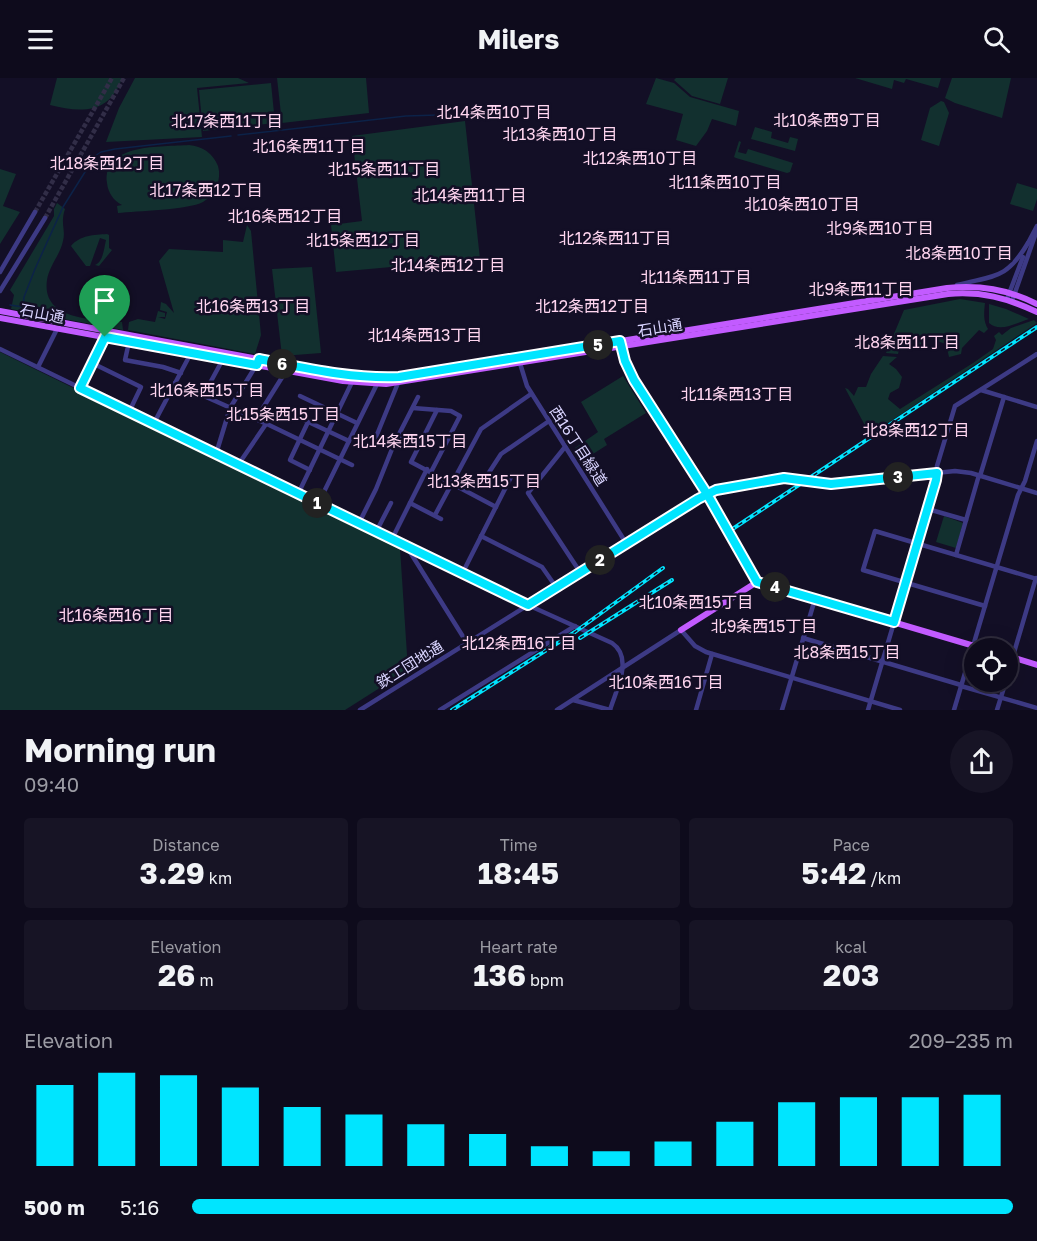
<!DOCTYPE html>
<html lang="en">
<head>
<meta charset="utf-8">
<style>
	body { margin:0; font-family:"Golos Text","Noto Sans JP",sans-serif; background:#171425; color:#f1f3f6; height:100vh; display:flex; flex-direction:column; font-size:22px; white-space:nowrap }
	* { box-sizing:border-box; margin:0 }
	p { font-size:20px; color:#9b9ba3 }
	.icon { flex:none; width:33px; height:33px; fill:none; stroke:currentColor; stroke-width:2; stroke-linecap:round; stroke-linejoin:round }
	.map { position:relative; height:632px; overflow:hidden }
	.panel { display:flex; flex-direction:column; background:#0e0b1c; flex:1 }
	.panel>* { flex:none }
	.fabs { position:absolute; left:964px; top:560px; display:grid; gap:12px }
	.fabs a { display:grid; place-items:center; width:54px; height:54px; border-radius:50%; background:#0e0b1c; box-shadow:0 6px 24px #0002,0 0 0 2px #2e2b3b; font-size:30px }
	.pin { position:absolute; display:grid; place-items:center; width:51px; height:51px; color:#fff; margin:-62px -26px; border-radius:50% 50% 50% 0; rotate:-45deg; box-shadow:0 0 6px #0007 }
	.pin .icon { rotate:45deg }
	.km { position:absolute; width:30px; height:30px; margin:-15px; border-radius:50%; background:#222; color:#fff; font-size:16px; line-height:30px; text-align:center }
	.round { display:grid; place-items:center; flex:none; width:63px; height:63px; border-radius:32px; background:#171425 }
	.summary { display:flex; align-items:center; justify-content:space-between; height:102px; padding:0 24px }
	h1 { font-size:33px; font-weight:700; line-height:45px }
	.metrics { display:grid; grid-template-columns:repeat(3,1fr); gap:9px; height:102px; padding:6px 24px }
	.metrics div { display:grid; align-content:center; border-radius:6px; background:#171425; text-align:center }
	.metrics b { font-size:30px; font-weight:700 }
	.metrics small { font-size:16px; font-weight:400 }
	.metrics p { font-size:16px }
	.chart { height:168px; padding:12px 24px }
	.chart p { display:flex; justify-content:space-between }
	.chart svg { width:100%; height:108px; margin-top:6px; stroke:#00e5ff; stroke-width:6 }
	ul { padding:0 24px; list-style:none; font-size:20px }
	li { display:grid; grid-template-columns:96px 72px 1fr; align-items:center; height:45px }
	li i { height:15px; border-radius:8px; background:#00e5ff }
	header { display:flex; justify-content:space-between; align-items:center; height:78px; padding:0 24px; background:#0e0b1c; font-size:27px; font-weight:700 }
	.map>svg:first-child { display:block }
	.green { fill:#12302f }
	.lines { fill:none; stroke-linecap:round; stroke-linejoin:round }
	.stream { stroke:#0c2248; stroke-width:1.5 }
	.minor-tunnel { stroke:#312d47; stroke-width:4.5; stroke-dasharray:4.5 2; stroke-linecap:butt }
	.minor { stroke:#3d3a85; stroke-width:4.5 }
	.major { stroke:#c25bff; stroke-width:6 }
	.rail-casing { stroke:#00e5ff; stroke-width:4 }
	.rail { stroke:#130f26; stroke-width:1.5; stroke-dasharray:4.5; stroke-linecap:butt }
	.route-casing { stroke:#fff; stroke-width:12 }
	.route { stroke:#00e5ff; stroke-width:8 }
	.labels { text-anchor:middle; stroke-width:5; stroke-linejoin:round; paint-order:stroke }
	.street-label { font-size:15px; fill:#d9d4ff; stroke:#130f26 }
	.neighbourhood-label { font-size:16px; fill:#ffd6f0; stroke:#130f26 }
</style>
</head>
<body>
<header><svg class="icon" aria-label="menu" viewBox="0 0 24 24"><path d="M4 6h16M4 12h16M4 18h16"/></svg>Milers<svg class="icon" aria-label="search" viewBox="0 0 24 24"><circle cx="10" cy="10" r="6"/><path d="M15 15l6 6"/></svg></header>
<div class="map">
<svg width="1037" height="632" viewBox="0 0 1037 632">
	<rect width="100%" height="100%" fill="#130f26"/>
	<!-- green -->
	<g class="green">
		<path d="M 57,0 L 122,0 C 110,36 81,35 50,27 Z"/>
		<polygon points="135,0 238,0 249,5 197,10 202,59 106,64 119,30"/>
		<polygon points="277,0 366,0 369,35 282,45"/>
		<polygon points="656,0 674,5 690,19 739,33 736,48 712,41 707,53 696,68 676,62 683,36 646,26"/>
		<polygon points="676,0 728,0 720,26 692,18 674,2"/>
		<polygon points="855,0 941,0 938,10 906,1 904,5 894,2 892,11"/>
		<polygon points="952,0 1011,0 1002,40 955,25 945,20"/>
		<polygon points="271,5 275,45 203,53 199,12"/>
		<polygon points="941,23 944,24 949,35 939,68 921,62 930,30"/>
		<polygon points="465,43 480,181 336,194 331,147 362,143 352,58"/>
		<polygon points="755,49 772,54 771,60 788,65 790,59 798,61 795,73 751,61"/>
		<polygon points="739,63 741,64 738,74 746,76 748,71 793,85 790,94 787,95 736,80 734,79"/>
		<path d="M 189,67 C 202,68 213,75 218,88 C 222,102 215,117 203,124 C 188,132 136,133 118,135 L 117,128 L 122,127 C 114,123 108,115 107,105 C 102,65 162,69 189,67 Z"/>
		<polygon points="0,91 16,96 3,128 20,134 0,166"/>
		<polygon points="1017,105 1037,111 1037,121 1033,133 1010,126"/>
		<path d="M 57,125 L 65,131 C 60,146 66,152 63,163 C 60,177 49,188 47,202 C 41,244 97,241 122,244 L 123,252 L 11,231 L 14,217 L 10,212 L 54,138 L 54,131 Z"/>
		<polygon points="247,147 251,153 261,257 255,276 128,252 129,244 138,241 155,244 158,233 165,235 165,239 158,239 165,241 167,234 160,232 161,224 166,226 174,235 159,183 169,171 223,174 223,162 243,164"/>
		<path d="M 107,156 L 109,157 L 109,170 L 112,172 L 99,188 L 95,187 C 103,184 104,171 106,162 L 100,160 L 90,188 L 86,188 L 71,168 C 80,157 94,157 107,156 Z"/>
		<polygon points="312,189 321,275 282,278 272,191"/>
		<path d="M 960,221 L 985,225 C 984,234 983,243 988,251 L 984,255 L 979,252 L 962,270 L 961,276 L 949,279 L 946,266 L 925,259 L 922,271 L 908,270 L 910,261 L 902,259 L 898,276 L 886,275 L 904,232 Z"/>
		<path d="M 989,226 L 1006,231 L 1029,241 C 1016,245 1000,255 989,245 Z"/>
		<polygon points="1034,242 1037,245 870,357 845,310 848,311 854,318 858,309 866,309 871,296 883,278 897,279 889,286 896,291 902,299 899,310 890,315 888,321 900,331 973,285 993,271 996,262 994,258 999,254 1002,257 1011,250"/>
		<polygon points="0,274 400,470 408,592 345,632 0,632"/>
		<polygon points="623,298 646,335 604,361 607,367 582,383 575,370 598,354 581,324"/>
		<polygon points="944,438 963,445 956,470 936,464"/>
	</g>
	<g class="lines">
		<!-- stream -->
		<g class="stream">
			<polyline points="238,57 406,38 470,36"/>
			<polyline points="10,227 23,229 24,219 35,191 63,129 95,78 101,74 115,71 231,58"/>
		</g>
		<!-- minor-tunnel -->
		<g class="minor-tunnel">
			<polyline points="35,134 112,0"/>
			<polyline points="45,140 124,0"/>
		</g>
		<!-- minor -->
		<g class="minor">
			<polyline points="1028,165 1037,148"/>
			<polyline points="0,194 35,134"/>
			<path d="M 957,207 C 995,197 1006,202 1028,165"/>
			<polyline points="0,213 45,140"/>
			<polyline points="1007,221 1023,179"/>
			<polyline points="1012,223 1037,152"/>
			<polyline points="129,264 125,282 163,289 181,295"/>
			<polyline points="621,268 625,283 634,302 707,416 757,504"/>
			<path d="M 0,271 L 519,523 L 612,565 C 634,580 616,612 610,632"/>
			<polyline points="519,282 527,308 626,465"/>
			<polyline points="92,285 141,309 129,334"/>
			<polyline points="38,289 57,251"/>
			<polyline points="175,305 269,347 352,387"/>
			<polyline points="80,310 105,259"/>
			<polyline points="981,312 1037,329"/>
			<polyline points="203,318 223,281"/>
			<polyline points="300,318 357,345"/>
			<polyline points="413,330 451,333 460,338 431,394"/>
			<polyline points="437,332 411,384 496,429"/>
			<polyline points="300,340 349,363"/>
			<polyline points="256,341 286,293"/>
			<polyline points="308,344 290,382 310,392"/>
			<polyline points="154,345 191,275"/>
			<polyline points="400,358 418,367"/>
			<polyline points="394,366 376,359 398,305"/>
			<polyline points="565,369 528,415 580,494"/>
			<polyline points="216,376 230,330 257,286"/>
			<polyline points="238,387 266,346"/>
			<polyline points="980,398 1004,319"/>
			<polyline points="506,409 488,396 501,376 549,343"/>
			<polyline points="298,416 353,302"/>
			<polyline points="410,425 441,441"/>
			<polyline points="318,426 377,306"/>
			<polyline points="928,431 966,442"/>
			<polyline points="435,437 481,351 531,316"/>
			<polyline points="359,445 376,411 394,366 418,319"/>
			<polyline points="376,454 391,425"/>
			<polyline points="481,458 542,489 556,509"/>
			<polyline points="392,461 427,391"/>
			<polyline points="410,470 410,474 467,565"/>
			<polyline points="956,477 979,397"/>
			<polyline points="462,496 512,397"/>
			<polyline points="985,528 863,492 875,453 1037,501"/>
			<polyline points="803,560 961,607"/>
			<polyline points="1008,595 1036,500"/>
			<polyline points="961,608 1037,630"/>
			<polyline points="573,622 610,632"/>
			<polyline points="360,632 698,421 716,412 784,400 831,406 955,393 971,395 1037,415"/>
			<polyline points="440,632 575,548"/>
			<polyline points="557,632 681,552 695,568 706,574 900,632"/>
			<polyline points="696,632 712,576"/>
			<polyline points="782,632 815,521"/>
			<polyline points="868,632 936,403 937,388 955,328 1037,276"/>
			<polyline points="954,632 1018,417 1025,403 1037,363"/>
			<polyline points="997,632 1006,603"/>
		</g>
		<!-- major -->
		<g class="major">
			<path d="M 0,233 L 344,297 L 378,300 L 399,299 L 947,210 C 980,207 1007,211 1037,226"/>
			<path d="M 0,240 L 343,303 L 386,306 L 948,216 C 981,213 1007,220 1037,234"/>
			<polyline points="681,552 757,504 981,570"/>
			<polyline points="1008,578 1037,587"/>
		</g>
		<!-- rail casing -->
		<g class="rail-casing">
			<g id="rail">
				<polyline points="731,452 1037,249"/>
				<polyline points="580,560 672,502"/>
				<polyline points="452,632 575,554 663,490"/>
			</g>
		</g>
		<!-- rail -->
		<use href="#rail" class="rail"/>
	</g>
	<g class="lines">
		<!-- route casing -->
		<g class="route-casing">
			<path id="route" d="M 105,259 L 80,310 L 528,527 L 698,421 L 716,412 L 784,400 L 831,406 L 937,395 L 936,402 L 894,544 L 757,504 L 707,416 L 634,302 L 625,283 L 620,263 L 399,299 C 351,301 305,290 259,281 L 257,287 L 105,259"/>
		</g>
		<!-- route -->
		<use href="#route" class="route"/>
	</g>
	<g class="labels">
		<!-- street labels -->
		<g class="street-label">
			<text transform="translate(42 236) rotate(11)" y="5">石山通</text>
			<text transform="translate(660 250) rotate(-9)" y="5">石山通</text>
			<text transform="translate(578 368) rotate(57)" y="5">西16丁目緑道</text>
			<text transform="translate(410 587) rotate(-32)" y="5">鉄工団地通</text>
		</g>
		<!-- neighbourhood labels -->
		<g class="neighbourhood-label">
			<text x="494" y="40">北14条西10丁目</text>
			<text x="827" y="48">北10条西9丁目</text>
			<text x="227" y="49">北17条西11丁目</text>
			<text x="560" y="62">北13条西10丁目</text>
			<text x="309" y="74">北16条西11丁目</text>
			<text x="640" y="86">北12条西10丁目</text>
			<text x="107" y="91">北18条西12丁目</text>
			<text x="384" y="97">北15条西11丁目</text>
			<text x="725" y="110">北11条西10丁目</text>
			<text x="206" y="118">北17条西12丁目</text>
			<text x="470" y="123">北14条西11丁目</text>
			<text x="802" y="132">北10条西10丁目</text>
			<text x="285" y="144">北16条西12丁目</text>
			<text x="880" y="156">北9条西10丁目</text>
			<text x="615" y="166">北12条西11丁目</text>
			<text x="363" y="168">北15条西12丁目</text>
			<text x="959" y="181">北8条西10丁目</text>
			<text x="448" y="193">北14条西12丁目</text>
			<text x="696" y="205">北11条西11丁目</text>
			<text x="861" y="217">北9条西11丁目</text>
			<text x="253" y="234">北16条西13丁目</text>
			<text x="592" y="234">北12条西12丁目</text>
			<text x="425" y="263">北14条西13丁目</text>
			<text x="907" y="270">北8条西11丁目</text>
			<text x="207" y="318">北16条西15丁目</text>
			<text x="737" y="322">北11条西13丁目</text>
			<text x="283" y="342">北15条西15丁目</text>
			<text x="916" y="358">北8条西12丁目</text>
			<text x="410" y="369">北14条西15丁目</text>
			<text x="484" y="409">北13条西15丁目</text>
			<text x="696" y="530">北10条西15丁目</text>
			<text x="116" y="543">北16条西16丁目</text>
			<text x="764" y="554">北9条西15丁目</text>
			<text x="519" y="571">北12条西16丁目</text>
			<text x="847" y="580">北8条西15丁目</text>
			<text x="666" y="610">北10条西16丁目</text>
		</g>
	</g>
</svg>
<div class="fabs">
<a><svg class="icon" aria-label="locate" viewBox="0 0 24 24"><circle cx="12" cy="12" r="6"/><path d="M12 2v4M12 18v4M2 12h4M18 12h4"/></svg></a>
</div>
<div class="pin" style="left:105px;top:259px;background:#1e9e55"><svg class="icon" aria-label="arrive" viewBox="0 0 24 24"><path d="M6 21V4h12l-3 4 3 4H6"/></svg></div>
<b class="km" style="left:317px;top:425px">1</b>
<b class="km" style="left:600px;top:482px">2</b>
<b class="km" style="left:898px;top:399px">3</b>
<b class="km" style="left:775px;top:509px">4</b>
<b class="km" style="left:598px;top:267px">5</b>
<b class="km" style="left:282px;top:286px">6</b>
</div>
<section class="panel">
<div class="summary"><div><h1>Morning run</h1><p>09:40</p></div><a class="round"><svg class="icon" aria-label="share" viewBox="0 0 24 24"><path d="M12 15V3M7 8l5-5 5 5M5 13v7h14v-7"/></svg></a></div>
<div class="metrics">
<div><p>Distance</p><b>3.29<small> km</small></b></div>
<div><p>Time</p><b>18:45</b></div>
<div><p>Pace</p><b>5:42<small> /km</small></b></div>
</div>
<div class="metrics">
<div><p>Elevation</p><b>26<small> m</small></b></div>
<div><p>Heart rate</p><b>136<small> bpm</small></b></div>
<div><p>kcal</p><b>203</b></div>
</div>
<div class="chart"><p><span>Elevation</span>209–235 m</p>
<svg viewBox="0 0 160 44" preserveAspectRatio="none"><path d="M5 44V11M15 44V6M25 44V7M35 44V12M45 44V20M55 44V23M65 44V27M75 44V31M85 44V36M95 44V38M105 44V34M115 44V26M125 44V18M135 44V16M145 44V16M155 44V15"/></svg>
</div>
<ul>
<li><b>500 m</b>5:16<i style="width:100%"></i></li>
</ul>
</section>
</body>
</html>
